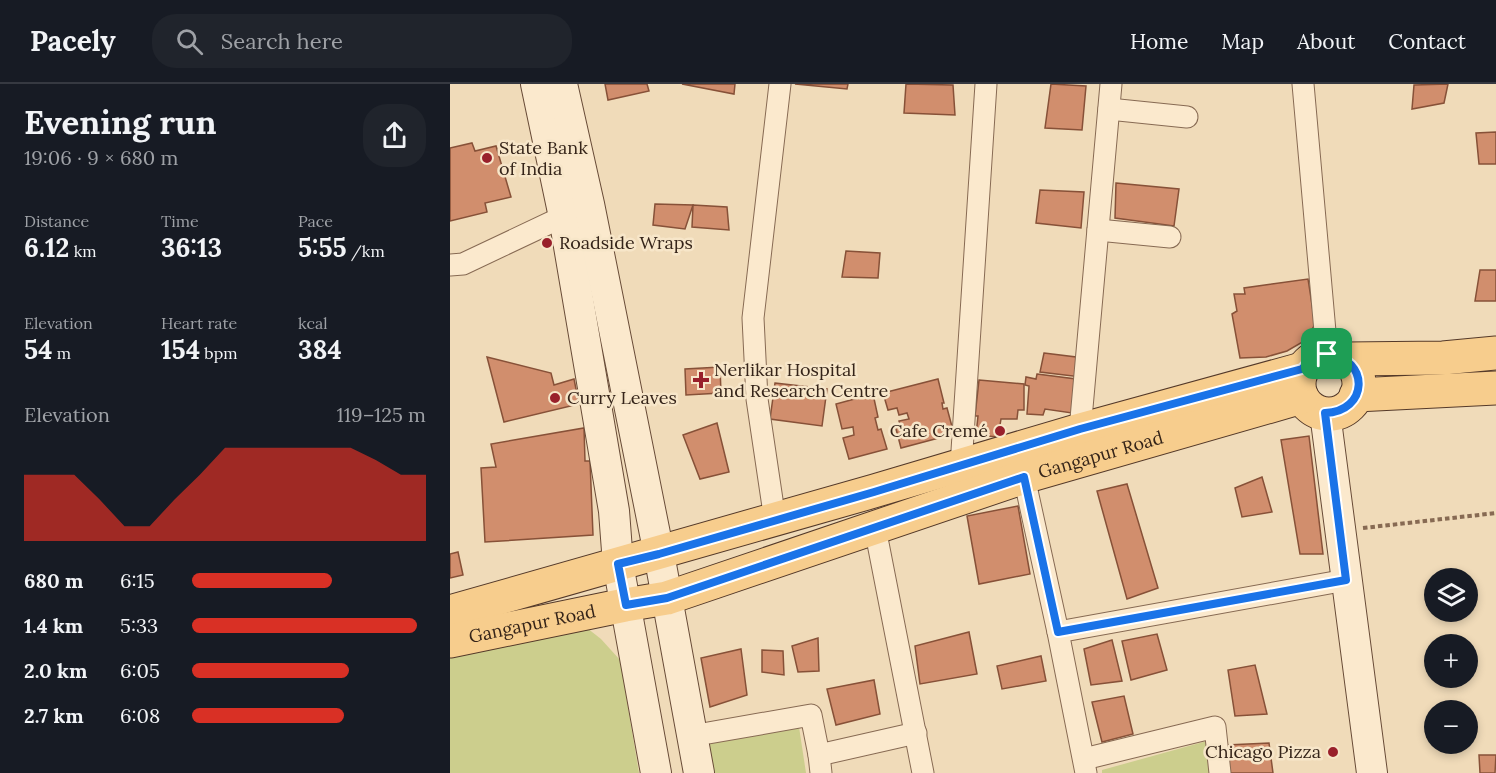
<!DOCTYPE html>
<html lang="en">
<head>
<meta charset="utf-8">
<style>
	body { margin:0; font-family:Lora,serif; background:#20242c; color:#f1f3f6; height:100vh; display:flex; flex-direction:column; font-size:22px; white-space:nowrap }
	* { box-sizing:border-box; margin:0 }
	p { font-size:20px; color:#9ea1a6 }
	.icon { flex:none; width:33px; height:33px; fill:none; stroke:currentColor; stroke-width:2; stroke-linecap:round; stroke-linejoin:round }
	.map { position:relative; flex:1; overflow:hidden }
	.side { display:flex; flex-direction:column; background:#171b24; width:450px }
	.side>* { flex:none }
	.controls { position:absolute; left:974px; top:484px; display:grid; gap:12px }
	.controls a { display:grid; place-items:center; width:54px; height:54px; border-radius:50%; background:#171b24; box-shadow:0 3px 9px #0003; font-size:30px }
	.pin { position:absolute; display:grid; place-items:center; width:51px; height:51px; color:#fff; margin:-26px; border-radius:12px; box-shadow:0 3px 9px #0006 }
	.round { display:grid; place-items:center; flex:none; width:63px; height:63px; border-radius:24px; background:#20242c }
	.head { display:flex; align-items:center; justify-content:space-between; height:102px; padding:0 24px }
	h1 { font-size:33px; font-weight:800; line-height:45px }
	.figures { display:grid; grid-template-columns:repeat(3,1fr); gap:9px; height:102px; padding:6px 24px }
	.figures div { display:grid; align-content:center }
	.figures b { font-size:26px; font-weight:800 }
	.figures small { font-size:16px; font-weight:400 }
	.figures p { font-size:16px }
	.chart { height:168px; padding:12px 24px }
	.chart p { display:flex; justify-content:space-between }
	.chart svg { width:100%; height:108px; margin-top:6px; fill:#d93025; opacity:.7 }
	ul { padding:0 24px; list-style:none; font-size:20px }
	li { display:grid; grid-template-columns:96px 72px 1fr; align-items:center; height:45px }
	li i { height:15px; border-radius:8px; background:#d93025 }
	header { display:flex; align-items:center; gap:36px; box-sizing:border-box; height:84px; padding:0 30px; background:#171b24; border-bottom:2px solid #363941 }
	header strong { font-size:28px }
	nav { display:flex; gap:33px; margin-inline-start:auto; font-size:21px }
	.search { width:420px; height:54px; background:#20242c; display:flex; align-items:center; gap:15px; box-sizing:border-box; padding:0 21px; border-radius:24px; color:#9ea1a6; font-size:22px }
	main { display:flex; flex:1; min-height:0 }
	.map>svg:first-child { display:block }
	.green { fill:#ccce8d }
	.building { fill:#d18e6d; stroke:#875138; stroke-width:1.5 }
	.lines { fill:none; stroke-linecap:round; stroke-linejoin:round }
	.street-casing { stroke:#876a53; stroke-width:23 }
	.secondary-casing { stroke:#684b37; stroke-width:32 }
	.primary-casing { stroke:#543929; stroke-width:35 }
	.path { stroke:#876a53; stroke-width:4; stroke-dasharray:4.5 3; stroke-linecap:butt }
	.street { stroke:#fbe9cd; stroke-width:21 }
	.secondary { stroke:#fbe9cd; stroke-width:30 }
	.primary { stroke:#f7cd8d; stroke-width:33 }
	.route-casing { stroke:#fff; stroke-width:12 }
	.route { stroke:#1a73e8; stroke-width:8 }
	.poi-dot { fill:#99202b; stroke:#f7e6c9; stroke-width:2 }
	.labels { text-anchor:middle; stroke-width:5; stroke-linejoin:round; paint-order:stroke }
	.poi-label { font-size:18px; fill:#352419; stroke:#f7e6c9; text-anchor:start }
	.street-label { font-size:18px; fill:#352419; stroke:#f7e6c9 }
</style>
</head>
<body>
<header>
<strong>Pacely</strong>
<div class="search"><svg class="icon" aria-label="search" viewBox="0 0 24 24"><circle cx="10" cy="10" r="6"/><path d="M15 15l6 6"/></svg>Search here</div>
<nav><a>Home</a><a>Map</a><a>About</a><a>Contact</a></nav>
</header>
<main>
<section class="side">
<div class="head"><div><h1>Evening run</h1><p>19:06 · 9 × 680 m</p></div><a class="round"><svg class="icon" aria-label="share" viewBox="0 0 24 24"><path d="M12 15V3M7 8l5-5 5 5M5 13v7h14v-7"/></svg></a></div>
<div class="figures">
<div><p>Distance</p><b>6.12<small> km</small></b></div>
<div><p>Time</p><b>36:13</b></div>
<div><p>Pace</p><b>5:55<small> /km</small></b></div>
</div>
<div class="figures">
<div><p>Elevation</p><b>54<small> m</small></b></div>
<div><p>Heart rate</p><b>154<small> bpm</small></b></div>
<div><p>kcal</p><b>384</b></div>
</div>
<div class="chart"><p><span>Elevation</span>119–125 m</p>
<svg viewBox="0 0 160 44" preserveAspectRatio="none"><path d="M0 44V17L10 17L20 17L30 27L40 38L50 38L60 27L70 17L80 6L90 6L100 6L110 6L120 6L130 6L140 11L150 17L160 17V44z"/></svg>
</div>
<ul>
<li><b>680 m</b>6:15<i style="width:60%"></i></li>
<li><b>1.4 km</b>5:33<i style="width:96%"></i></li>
<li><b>2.0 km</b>6:05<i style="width:67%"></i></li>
<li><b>2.7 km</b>6:08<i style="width:65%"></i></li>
</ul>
</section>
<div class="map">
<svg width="1046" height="689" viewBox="0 0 1046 689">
	<rect width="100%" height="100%" fill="#f0dbb9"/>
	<!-- green -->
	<g class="green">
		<polygon points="137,544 151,555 170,576 189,689 0,689 0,571"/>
		<polygon points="349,643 356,689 261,689 255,660"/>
		<polygon points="757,657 760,689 652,689 652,686"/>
	</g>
	<!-- building -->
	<g class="building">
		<polygon points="155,0 197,0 199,7 158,16"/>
		<polygon points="232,0 285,0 284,10"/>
		<polygon points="345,0 398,0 397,5"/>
		<polygon points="456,0 503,1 505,31 454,29"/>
		<polygon points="601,0 636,2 632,46 595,44"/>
		<polygon points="998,0 994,19 962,25 964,1"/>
		<polygon points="1046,48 1046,80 1029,80 1026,49"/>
		<polygon points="22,59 25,67 46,62 61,113 35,119 37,128 0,137 0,64"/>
		<polygon points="666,99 729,105 724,142 665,134"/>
		<polygon points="590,106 634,108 631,144 586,139"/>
		<polygon points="205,120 243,121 235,145 203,141"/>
		<polygon points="243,121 277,123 279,146 242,143"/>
		<polygon points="396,167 430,169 428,194 392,193"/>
		<polygon points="1030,186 1046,186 1046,217 1025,217"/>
		<polygon points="858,195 865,240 856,256 837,267 816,273 790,274 782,230 787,227 784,210 795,210 794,204"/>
		<polygon points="594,269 634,274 631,293 590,288"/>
		<polygon points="37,273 101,289 104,301 124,295 129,320 54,338"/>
		<polygon points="270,283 271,309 236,311 235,285"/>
		<polygon points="587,290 626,295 622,329 595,325 593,331 577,330 579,302 575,301 576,293 586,295"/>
		<polygon points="488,295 494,319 492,319 493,325 497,324 504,350 451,364 445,341 450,340 449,337 459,335 457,329 449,331 447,324 438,326 433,309"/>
		<polygon points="529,296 574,300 574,326 568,326 567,335 551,335 548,353 526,351 528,332 525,332"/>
		<polygon points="325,299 377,305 372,342 320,335"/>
		<polygon points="423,310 428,333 425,334 428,346 431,345 437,365 399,375 393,354 404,351 403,343 392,345 386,320"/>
		<polygon points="267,339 279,388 250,395 233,351"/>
		<polygon points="134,344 135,377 140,377 143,451 35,458 31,384 46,383 41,360"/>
		<polygon points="859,352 873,470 850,470 831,356"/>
		<polygon points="812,393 822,428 792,433 785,404"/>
		<polygon points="677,400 708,504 677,515 647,407"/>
		<polygon points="568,422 580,490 529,500 517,432"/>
		<polygon points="8,468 13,491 0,494 0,470"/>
		<polygon points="519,548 527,590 470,600 465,562"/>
		<polygon points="707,550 717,586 681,596 672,557"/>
		<polygon points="368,554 369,587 348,588 342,562"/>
		<polygon points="662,556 672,597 641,601 634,565"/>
		<polygon points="291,565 297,611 260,623 251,574"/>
		<polygon points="312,566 333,567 334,591 312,588"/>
		<polygon points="591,572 596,597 552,605 547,582"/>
		<polygon points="805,581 817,630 785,632 778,586"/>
		<polygon points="424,596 430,630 386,641 377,605"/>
		<polygon points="674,612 683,650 652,658 642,618"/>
		<polygon points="819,659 823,689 779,689 777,661"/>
		<polygon points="1029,671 1046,671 1045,689 1030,689"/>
	</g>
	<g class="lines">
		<!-- street casing -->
		<g class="street-casing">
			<g id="street">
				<polyline points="853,0 877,270"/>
				<polyline points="659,25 737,33"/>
				<polyline points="648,146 720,153"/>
				<polyline points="0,181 13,180 125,127"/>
				<polyline points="630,346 661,0"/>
				<polyline points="511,382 536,0"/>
				<polyline points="574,393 608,548 636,689"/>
				<polyline points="325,436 307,315 303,234 330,0"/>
				<polyline points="425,444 473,689"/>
				<polyline points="608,548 896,496"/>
				<polyline points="241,652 361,631 369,671"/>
				<polyline points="634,675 765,643 770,689"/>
				<polyline points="371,689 369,671 466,649"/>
			</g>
		</g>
		<!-- secondary casing -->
		<g class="secondary-casing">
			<g id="secondary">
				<polyline points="86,0 114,133 164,427 168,480 206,689"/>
				<polyline points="112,0 139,120 209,470 249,689"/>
				<polyline points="875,329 922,689"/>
			</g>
		</g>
		<!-- primary casing -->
		<g class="primary-casing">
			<g id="primary">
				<circle cx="879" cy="300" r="30"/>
				<polyline points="896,275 993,274 1046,269"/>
				<polyline points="906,311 1046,304"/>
				<polyline points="0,528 424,407 630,346 852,285"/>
				<path id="s1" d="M 0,557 L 175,521 L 217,514 L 574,393 L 852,313"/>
			</g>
		</g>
		<!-- path -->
		<polyline class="path" points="913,444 1046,429"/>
		<!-- street -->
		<use href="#street" class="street"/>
		<!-- secondary -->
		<use href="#secondary" class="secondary"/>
		<!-- primary -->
		<use href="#primary" class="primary"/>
	</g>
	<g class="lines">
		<!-- route casing -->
		<g class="route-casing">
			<path id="route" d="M 877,270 C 921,275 918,328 875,329 L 896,496 L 608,548 L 574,393 L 217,514 L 176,521 L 168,480 L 209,470 L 424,408 L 630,345 L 852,285 C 859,276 866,272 877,270 Z"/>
		</g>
		<!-- route -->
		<use href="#route" class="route"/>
	</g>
	<!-- markers -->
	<g class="poi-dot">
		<circle cx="37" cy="74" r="6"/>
		<circle cx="97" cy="159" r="6"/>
		<path d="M248 287h6v6h6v6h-6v6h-6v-6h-6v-6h6z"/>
		<circle cx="105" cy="314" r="6"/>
		<circle cx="550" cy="347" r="6"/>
		<circle cx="883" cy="668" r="6"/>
	</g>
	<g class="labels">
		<!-- poi labels -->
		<g class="poi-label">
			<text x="49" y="70">State Bank<tspan x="49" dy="21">of India</tspan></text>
			<text x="109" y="165">Roadside Wraps</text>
			<text x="264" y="292">Nerlikar Hospital<tspan x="264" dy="21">and Research Centre</tspan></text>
			<text x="117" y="320">Curry Leaves</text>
			<text x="538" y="353" text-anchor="end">Cafe Cremé</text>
			<text x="871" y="674" text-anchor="end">Chicago Pizza</text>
		</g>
		<!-- street labels -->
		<g class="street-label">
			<text dy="6" stroke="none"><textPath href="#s1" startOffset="678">Gangapur Road</textPath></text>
			<text dy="6" stroke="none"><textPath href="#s1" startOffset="84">Gangapur Road</textPath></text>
		</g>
	</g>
</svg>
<div class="controls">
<a><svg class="icon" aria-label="layers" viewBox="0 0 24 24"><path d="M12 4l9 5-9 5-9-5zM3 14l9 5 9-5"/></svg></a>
<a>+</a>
<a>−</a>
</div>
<div class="pin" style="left:877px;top:270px;background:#1e9e55"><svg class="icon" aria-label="arrive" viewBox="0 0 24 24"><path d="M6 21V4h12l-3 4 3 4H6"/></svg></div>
</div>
</main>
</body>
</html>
